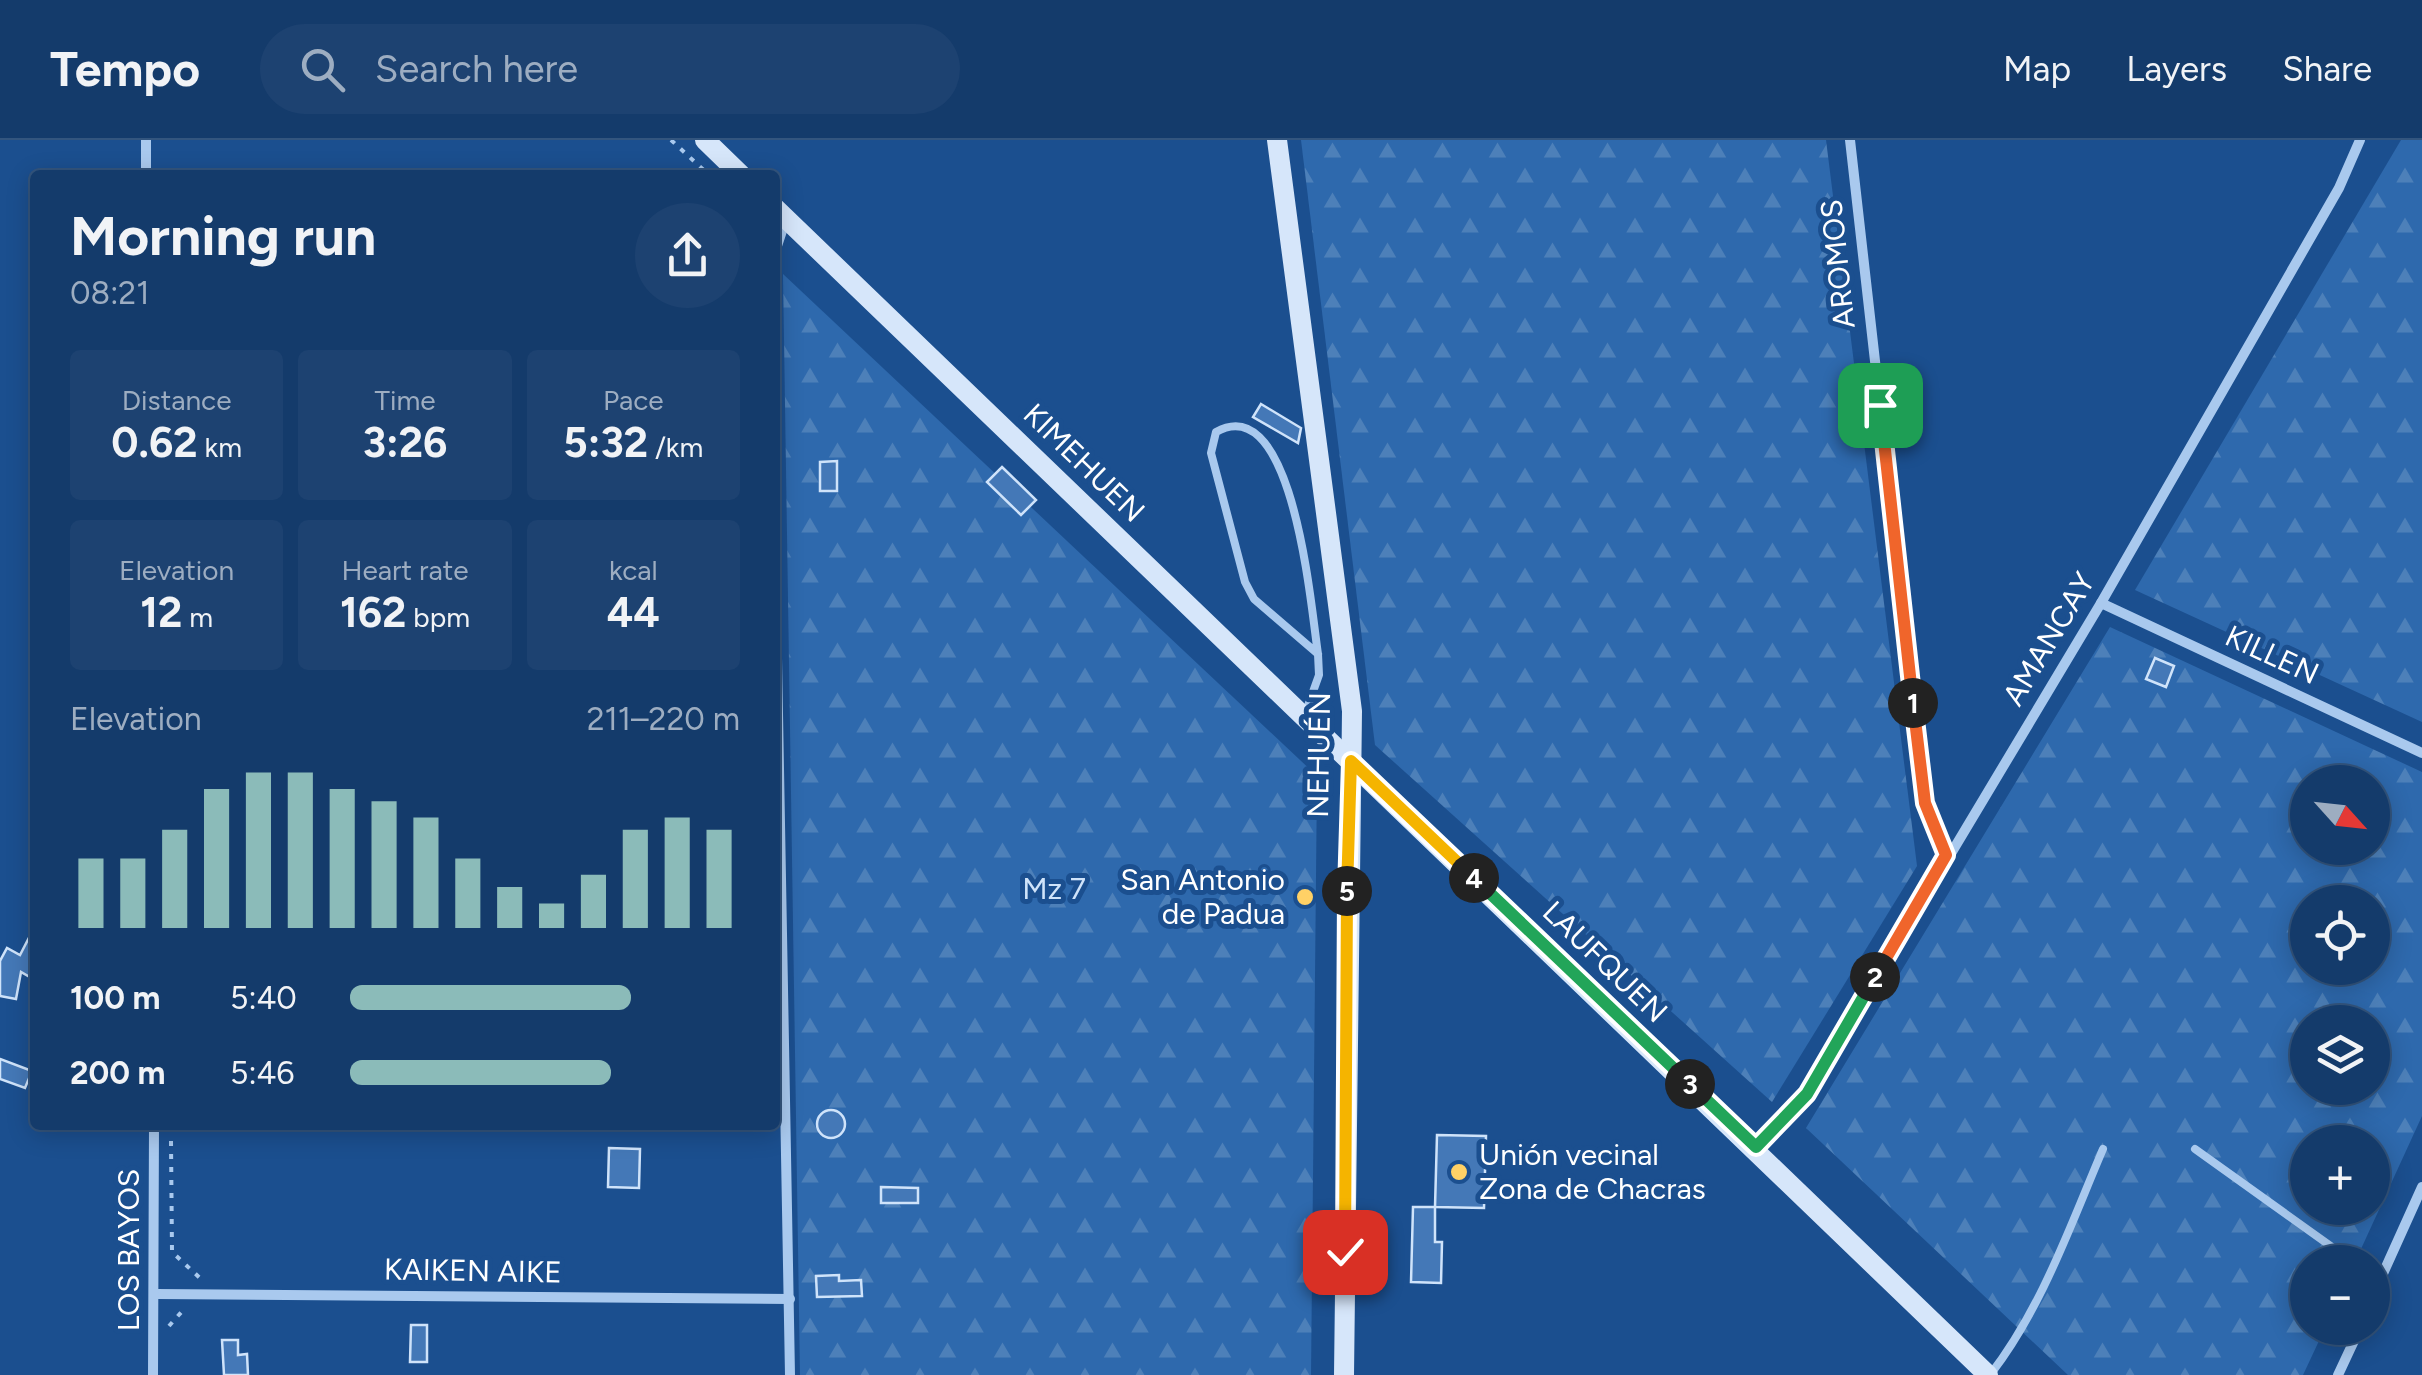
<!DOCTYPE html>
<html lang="en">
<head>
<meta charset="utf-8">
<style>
	body { margin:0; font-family:Figtree,sans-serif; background:#1d4271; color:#f1f3f6; height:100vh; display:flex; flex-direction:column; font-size:38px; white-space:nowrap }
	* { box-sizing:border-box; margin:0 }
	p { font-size:32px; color:#9dadc1 }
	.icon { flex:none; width:55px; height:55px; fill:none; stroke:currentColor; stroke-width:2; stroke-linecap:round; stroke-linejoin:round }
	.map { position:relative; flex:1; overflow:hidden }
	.sheet { position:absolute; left:30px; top:30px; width:750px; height:960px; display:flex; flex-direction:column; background:#143b6b; border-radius:10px; box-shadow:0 5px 25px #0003,0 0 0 2px #33557e }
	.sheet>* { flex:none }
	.needle { width:65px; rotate:117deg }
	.buttons { position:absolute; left:2290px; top:625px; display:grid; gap:20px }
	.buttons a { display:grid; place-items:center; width:100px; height:100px; border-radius:50%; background:#143b6b; box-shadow:0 5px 25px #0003,0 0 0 2px #33557e; font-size:50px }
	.pin { position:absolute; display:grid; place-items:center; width:85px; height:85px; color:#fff; margin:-42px; border-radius:20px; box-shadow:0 5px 15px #0006 }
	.km { position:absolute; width:50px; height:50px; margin:-25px; border-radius:50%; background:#222; color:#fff; font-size:28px; line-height:50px; text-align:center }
	.round { display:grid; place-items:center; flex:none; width:105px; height:105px; border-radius:52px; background:#1d4271 }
	.headline { display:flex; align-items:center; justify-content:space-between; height:170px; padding:0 40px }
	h1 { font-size:55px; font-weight:700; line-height:75px }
	.figures { display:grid; grid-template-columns:repeat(3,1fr); gap:15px; height:170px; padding:10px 40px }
	.figures div { display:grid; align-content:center; border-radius:10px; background:#1d4271; text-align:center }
	.figures b { font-size:42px; font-weight:700 }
	.figures small { font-size:28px; font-weight:400 }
	.figures p { font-size:28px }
	.chart { height:280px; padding:20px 40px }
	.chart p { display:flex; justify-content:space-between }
	.chart svg { width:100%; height:180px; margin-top:10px; stroke:#8bbbb9; stroke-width:6 }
	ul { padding:0 40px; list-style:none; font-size:32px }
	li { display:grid; grid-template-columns:160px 120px 1fr; align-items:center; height:75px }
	li i { height:25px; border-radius:12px; background:#8bbbb9 }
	header { display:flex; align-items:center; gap:60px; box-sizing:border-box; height:140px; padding:0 50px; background:#143b6b; border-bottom:2px solid #33557e }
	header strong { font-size:48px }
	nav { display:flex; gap:55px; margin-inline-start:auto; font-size:35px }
	.search { width:700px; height:90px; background:#1d4271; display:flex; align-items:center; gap:25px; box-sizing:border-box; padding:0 35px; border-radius:55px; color:#9dadc1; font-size:38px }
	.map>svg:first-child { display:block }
	.forest { fill:url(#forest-firs); fill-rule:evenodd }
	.building { fill:#4478b7; stroke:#cfe3fa; stroke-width:2.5 }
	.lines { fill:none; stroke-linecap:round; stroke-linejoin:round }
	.path { stroke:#a9c9ee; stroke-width:4; stroke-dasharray:5 8; stroke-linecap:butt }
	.lane { stroke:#a9c9ee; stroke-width:8 }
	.street { stroke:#a9c9ee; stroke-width:10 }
	.secondary { stroke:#d6e6fa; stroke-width:20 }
	.split-1-casing { stroke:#fff; stroke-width:20 }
	.split-2-casing { stroke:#fff; stroke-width:20 }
	.split-3-casing { stroke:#fff; stroke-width:20 }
	.split-4-casing { stroke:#fff; stroke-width:20 }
	.split-5-casing { stroke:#fff; stroke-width:20 }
	.split-6-casing { stroke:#fff; stroke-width:20 }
	.split-1 { stroke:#f0652b; stroke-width:12 }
	.split-2 { stroke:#f0652b; stroke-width:12 }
	.split-3 { stroke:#22a559; stroke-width:12 }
	.split-4 { stroke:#22a559; stroke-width:12 }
	.split-5 { stroke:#f5b400; stroke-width:12 }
	.split-6 { stroke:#f5b400; stroke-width:12 }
	.poi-dot { fill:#ffd166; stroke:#1b4f8f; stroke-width:4 }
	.labels { text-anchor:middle; stroke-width:10; stroke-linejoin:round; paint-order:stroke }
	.street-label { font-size:30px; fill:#fff; stroke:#1b4f8f }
	.poi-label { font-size:30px; fill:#fff; stroke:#1b4f8f; text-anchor:end }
	.park-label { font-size:30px; fill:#cfe3fa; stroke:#1b4f8f }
</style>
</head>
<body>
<header>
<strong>Tempo</strong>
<div class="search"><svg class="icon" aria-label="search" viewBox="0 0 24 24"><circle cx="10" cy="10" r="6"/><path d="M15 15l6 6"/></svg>Search here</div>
<nav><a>Map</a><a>Layers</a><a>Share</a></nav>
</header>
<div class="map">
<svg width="2422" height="1235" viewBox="0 0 2422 1235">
	<defs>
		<pattern id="forest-firs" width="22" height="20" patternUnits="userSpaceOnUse" patternTransform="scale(2.5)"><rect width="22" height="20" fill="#2e69ad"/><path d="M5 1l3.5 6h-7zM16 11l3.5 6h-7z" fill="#4d80b9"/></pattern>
	</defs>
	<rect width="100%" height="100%" fill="#1b4f8f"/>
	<!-- forest -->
	<g class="forest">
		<polygon points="1301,0 1826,0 1917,726 1772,962 1375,605"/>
		<polygon points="2401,0 2422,0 2422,582 2135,450"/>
		<polygon points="783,134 1317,636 1311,1235 800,1235"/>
		<path d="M 2110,487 L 2422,632 L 2422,976 L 2355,1122 L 2308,1122 L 2308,1188 L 2325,1188 L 2303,1235 L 2068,1235 L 1806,988 ZM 2308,642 L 2372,642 L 2372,708 L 2308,708 ZM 2308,762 L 2372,762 L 2372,828 L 2308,828 ZM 2308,882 L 2372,882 L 2372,948 L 2308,948 ZM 2308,1002 L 2372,1002 L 2372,1068 L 2308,1068 Z"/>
	</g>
	<!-- building -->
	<g class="building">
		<polygon points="1261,264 1301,288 1298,303 1253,277"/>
		<polygon points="837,321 837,351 820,351 820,322"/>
		<polygon points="1002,327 1036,360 1021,375 987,342"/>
		<polygon points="2155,518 2174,526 2166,547 2146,539"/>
		<polygon points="35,786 35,840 21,832 16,859 0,856 0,821 7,808 20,815"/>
		<polygon points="0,919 32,931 25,948 0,939"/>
		<circle cx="831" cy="984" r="14"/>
		<polygon points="1437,995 1486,996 1484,1068 1435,1067"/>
		<polygon points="609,1008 640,1009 639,1048 608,1047"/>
		<polygon points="881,1047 918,1048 918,1063 881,1063"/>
		<polygon points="1413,1067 1435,1067 1435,1102 1442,1102 1441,1143 1411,1142"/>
		<polygon points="839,1135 839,1141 861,1140 862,1156 817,1157 816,1136"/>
		<polygon points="411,1185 427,1185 427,1222 410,1222"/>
		<polygon points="222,1200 238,1200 238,1215 247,1214 248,1235 224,1235"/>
	</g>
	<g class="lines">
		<!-- path -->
		<g class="path">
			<polyline points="671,0 709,35"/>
			<polyline points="171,1001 172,1112 201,1139"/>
			<polyline points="169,1186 185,1168"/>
		</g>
		<!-- lane -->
		<g class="lane">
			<path d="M 1305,574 L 1319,535 L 1318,514 C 1311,469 1294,248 1216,292 L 1211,313 L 1245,442 L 1254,459 L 1318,514"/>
			<polyline points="2195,1009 2353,1122"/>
			<path d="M 1990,1235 C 2042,1168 2070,1086 2103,1009"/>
		</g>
		<!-- street -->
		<g class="street">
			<polyline points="146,0 146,35"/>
			<polyline points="1850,0 1925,663 1946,715"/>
			<polyline points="786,79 775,112 777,518 790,1235"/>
			<polyline points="2101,463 2422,613"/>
			<polyline points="1756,1007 1807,954 2101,463 2339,48 2360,0"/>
			<polyline points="156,1154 790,1159"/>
			<polyline points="2372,1158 2422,1047"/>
			<polyline points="153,1235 154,985"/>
			<polyline points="2338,1235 2360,1188"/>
		</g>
		<!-- secondary -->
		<g class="secondary">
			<polyline points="705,0 741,35"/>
			<polyline points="1277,0 1352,571 1344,1235"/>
			<polyline points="775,68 1988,1235"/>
		</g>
	</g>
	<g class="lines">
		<!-- split-1 casing -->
		<g class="split-1-casing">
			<polyline id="split-1" points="1880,265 1913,563"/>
		</g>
		<!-- split-2 casing -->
		<g class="split-2-casing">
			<polyline id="split-2" points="1875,837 1946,715 1925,663 1913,563"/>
		</g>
		<!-- split-3 casing -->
		<g class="split-3-casing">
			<polyline id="split-3" points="1690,944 1756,1007 1807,954 1875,837"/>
		</g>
		<!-- split-4 casing -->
		<g class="split-4-casing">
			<polyline id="split-4" points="1474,738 1690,944"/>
		</g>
		<!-- split-5 casing -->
		<g class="split-5-casing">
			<polyline id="split-5" points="1347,751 1351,621 1474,738"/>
		</g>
		<!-- split-6 casing -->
		<g class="split-6-casing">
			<polyline id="split-6" points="1345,1112 1347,751"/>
		</g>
		<!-- split-1 -->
		<use href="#split-1" class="split-1"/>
		<!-- split-2 -->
		<use href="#split-2" class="split-2"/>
		<!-- split-3 -->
		<use href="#split-3" class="split-3"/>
		<!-- split-4 -->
		<use href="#split-4" class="split-4"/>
		<!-- split-5 -->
		<use href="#split-5" class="split-5"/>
		<!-- split-6 -->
		<use href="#split-6" class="split-6"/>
	</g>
	<!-- markers -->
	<g class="poi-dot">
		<circle cx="1305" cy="757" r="10"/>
		<circle cx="1459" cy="1032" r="10"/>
	</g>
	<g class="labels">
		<!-- street labels -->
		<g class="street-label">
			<text transform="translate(1838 124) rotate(-96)" y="10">AROMOS</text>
			<text transform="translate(1084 323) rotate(44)" y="10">KIMEHUEN</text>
			<text transform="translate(2049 499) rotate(-59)" y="10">AMANCAY</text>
			<text transform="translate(2272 515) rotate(25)" y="10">KILLEN</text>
			<text transform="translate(1319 615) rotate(-89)" y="10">NEHUÉN</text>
			<text transform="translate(1605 822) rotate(44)" y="10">LAUFQUEN</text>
			<text transform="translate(129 1110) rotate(-90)" y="10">LOS BAYOS</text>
			<text transform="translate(473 1131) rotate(1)" y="10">KAIKEN AIKE</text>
		</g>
		<!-- poi labels -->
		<g class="poi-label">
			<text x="1285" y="750">San Antonio<tspan x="1285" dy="34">de Padua</tspan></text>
			<text x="1479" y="1025" text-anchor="start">Unión vecinal<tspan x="1479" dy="34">Zona de Chacras</tspan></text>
		</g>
		<!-- park labels -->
		<g class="park-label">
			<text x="1054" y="759">Mz 7</text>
		</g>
	</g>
</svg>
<div class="buttons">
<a><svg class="needle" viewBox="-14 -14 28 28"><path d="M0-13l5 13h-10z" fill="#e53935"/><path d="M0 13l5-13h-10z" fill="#9dadc1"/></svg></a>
<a><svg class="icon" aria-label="locate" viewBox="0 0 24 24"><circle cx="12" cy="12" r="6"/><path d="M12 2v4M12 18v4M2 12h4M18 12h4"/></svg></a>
<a><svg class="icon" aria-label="layers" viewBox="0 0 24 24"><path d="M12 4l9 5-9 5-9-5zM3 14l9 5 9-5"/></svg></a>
<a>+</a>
<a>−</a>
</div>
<div class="pin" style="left:1880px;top:265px;background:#1e9e55"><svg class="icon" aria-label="arrive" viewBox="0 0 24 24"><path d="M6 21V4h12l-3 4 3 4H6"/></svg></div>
<div class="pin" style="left:1345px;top:1112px;background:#d93025"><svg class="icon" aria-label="check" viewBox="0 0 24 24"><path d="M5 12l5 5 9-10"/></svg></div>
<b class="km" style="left:1913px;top:563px">1</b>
<b class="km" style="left:1875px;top:837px">2</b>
<b class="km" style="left:1690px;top:944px">3</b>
<b class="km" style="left:1474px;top:738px">4</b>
<b class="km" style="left:1347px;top:751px">5</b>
<section class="sheet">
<div class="headline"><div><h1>Morning run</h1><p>08:21</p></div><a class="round"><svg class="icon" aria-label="share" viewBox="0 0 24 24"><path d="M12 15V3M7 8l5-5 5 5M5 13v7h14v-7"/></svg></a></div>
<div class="figures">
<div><p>Distance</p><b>0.62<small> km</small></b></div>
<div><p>Time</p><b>3:26</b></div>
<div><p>Pace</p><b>5:32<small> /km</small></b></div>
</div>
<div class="figures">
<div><p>Elevation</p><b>12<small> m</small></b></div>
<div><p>Heart rate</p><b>162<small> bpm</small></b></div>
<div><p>kcal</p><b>44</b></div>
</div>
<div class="chart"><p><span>Elevation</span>211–220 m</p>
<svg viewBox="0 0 160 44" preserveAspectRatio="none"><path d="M5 44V27M15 44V27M25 44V20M35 44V10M45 44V6M55 44V6M65 44V10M75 44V13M85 44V17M95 44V27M105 44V34M115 44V38M125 44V31M135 44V20M145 44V17M155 44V20"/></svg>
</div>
<ul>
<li><b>100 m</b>5:40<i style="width:72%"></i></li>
<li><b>200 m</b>5:46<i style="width:67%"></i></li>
</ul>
</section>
</div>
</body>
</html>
